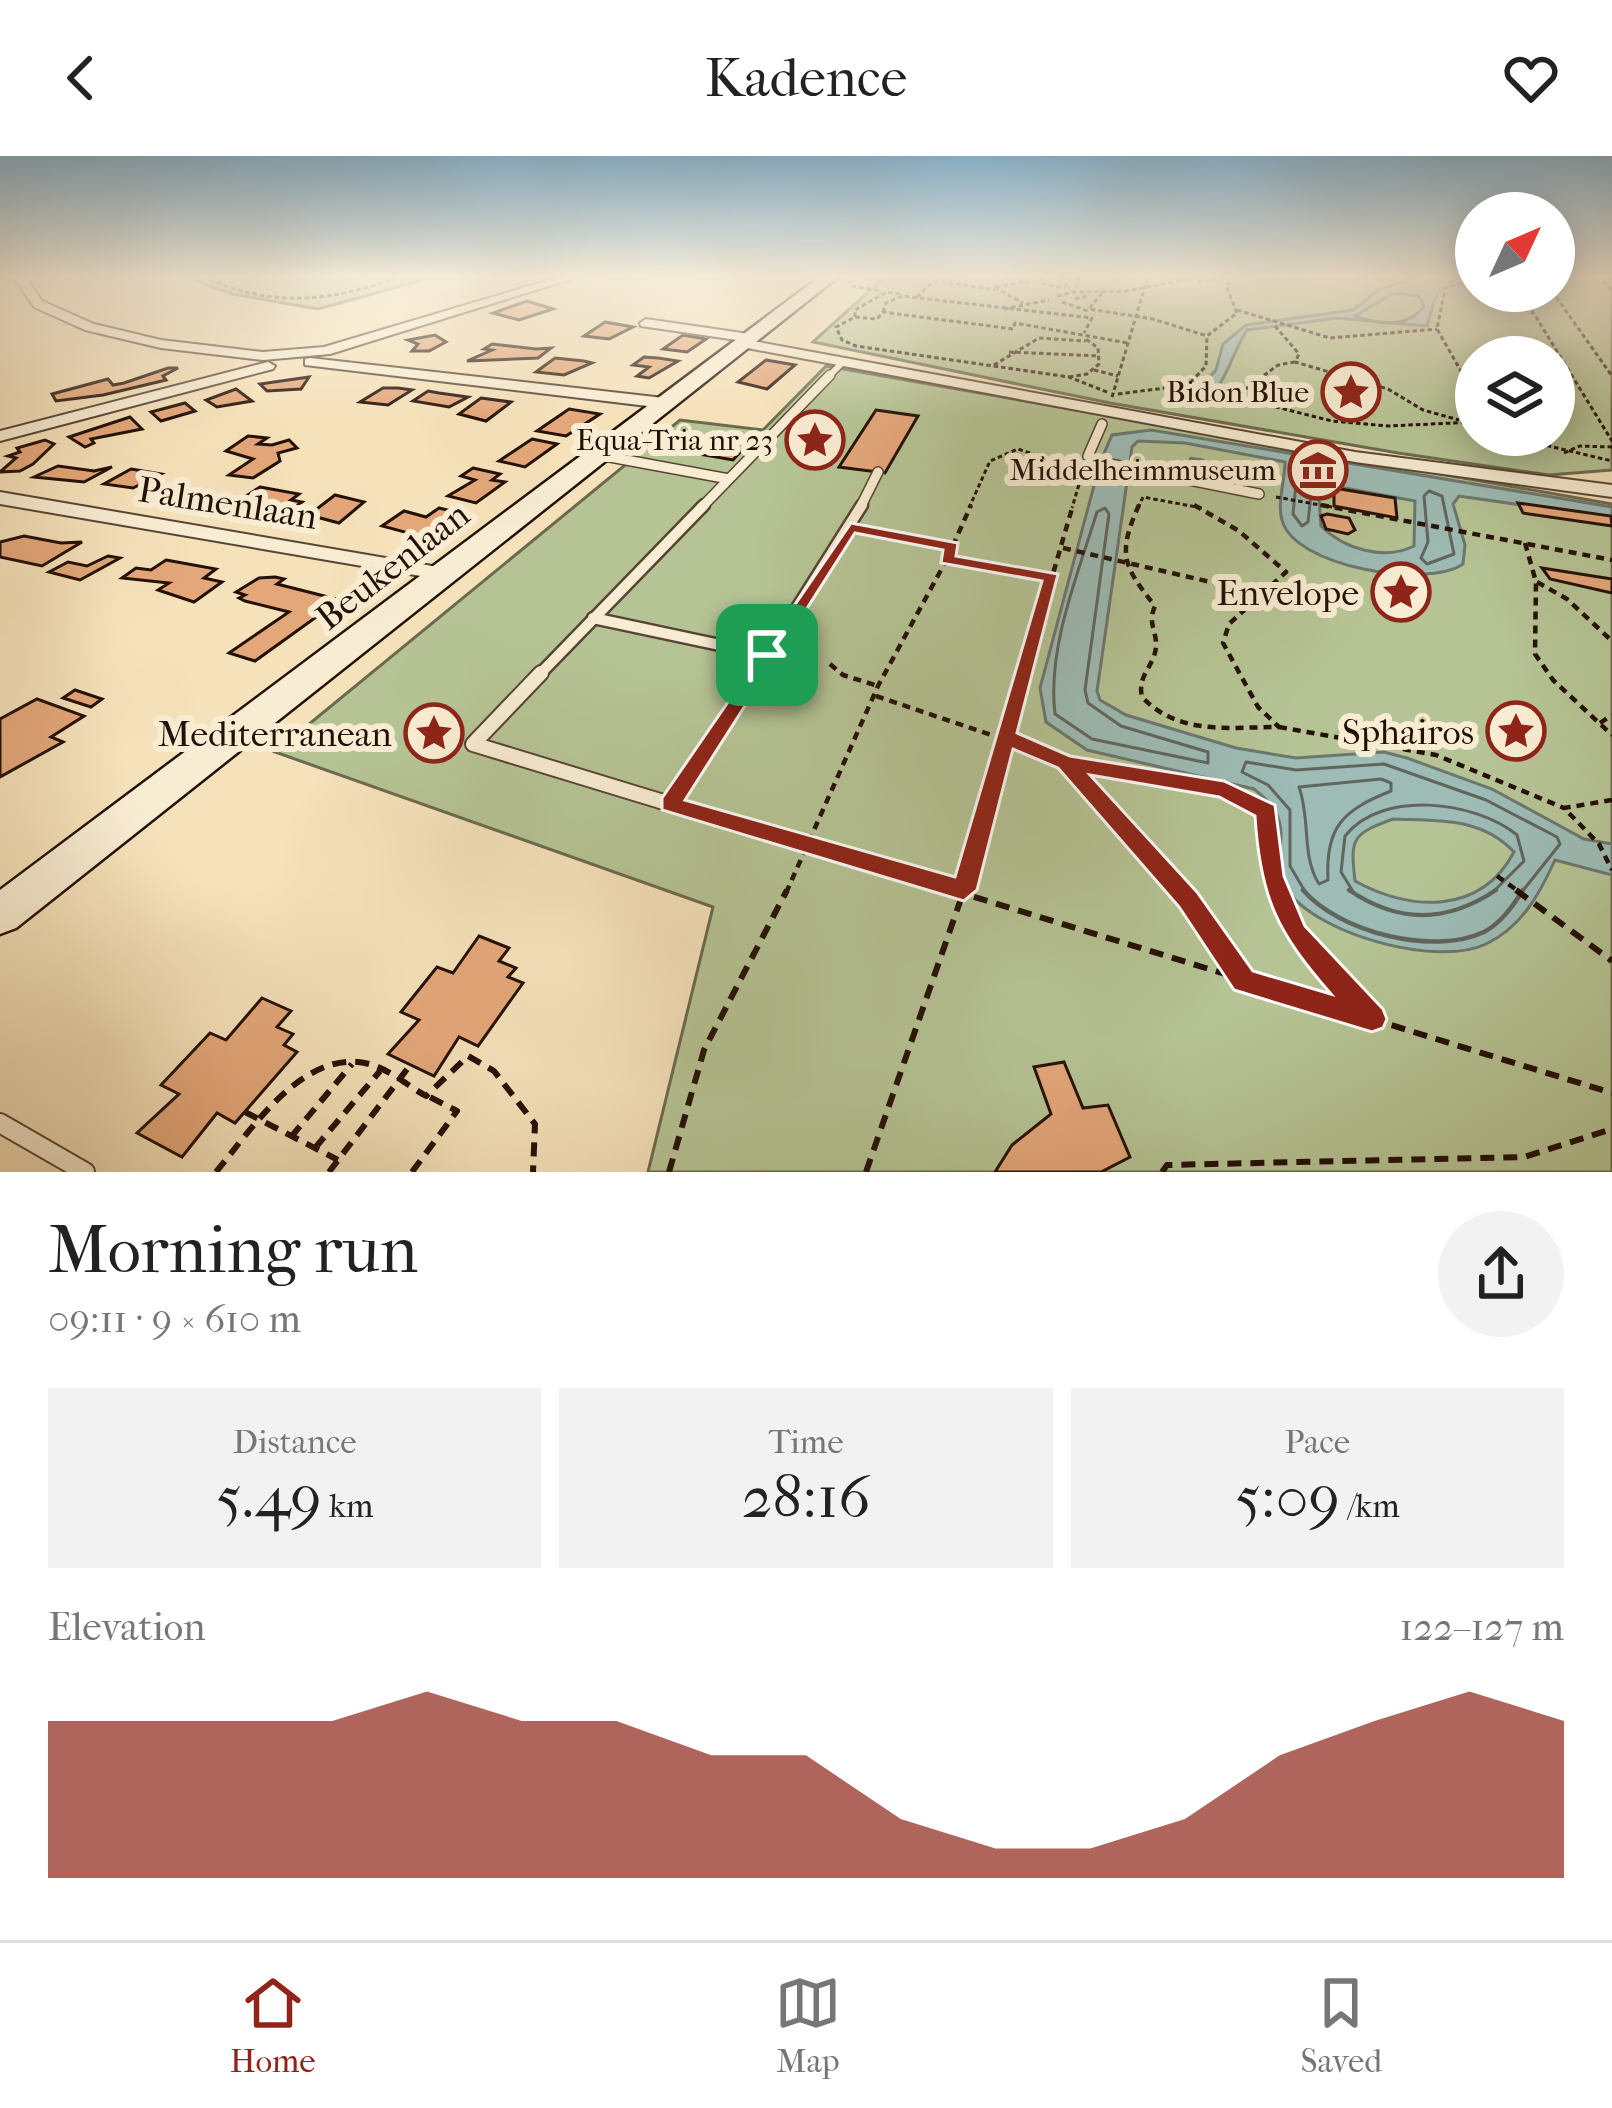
<!DOCTYPE html>
<html lang="en">
<head>
<meta charset="utf-8">
<style>
	body { margin:0; font-family:"IM FELL French Canon",serif; background:#f2f2f2; color:#222; height:100vh; display:flex; flex-direction:column; font-size:45px; white-space:nowrap }
	* { box-sizing:border-box; margin:0 }
	p { font-size:39px; color:#767676 }
	.icon { flex:none; width:66px; height:66px; fill:none; stroke:currentColor; stroke-width:2; stroke-linecap:round; stroke-linejoin:round }
	.map { position:relative; height:1016px; overflow:hidden }
	.drawer { display:flex; flex-direction:column; background:#fff; flex:1 }
	.drawer>* { flex:none }
	.needle { width:78px; rotate:46deg }
	.controls { position:absolute; left:1455px; top:36px; display:grid; gap:24px }
	.controls a { display:grid; place-items:center; width:120px; height:120px; border-radius:50%; background:#fff; box-shadow:0 6px 30px #0003; font-size:60px }
	.pin { position:absolute; display:grid; place-items:center; width:102px; height:102px; color:#fff; margin:-51px; border-radius:24px; box-shadow:0 6px 18px #0006 }
	.round { display:grid; place-items:center; flex:none; width:126px; height:126px; border-radius:63px; background:#f2f2f2 }
	.overview { display:flex; align-items:center; justify-content:space-between; height:204px; padding:0 48px }
	h1 { font-size:66px; font-weight:600; line-height:90px }
	.metrics { display:grid; grid-template-columns:repeat(3,1fr); gap:18px; height:204px; padding:12px 48px }
	.metrics div { display:grid; align-content:center; border-radius:0px; background:#f2f2f2; text-align:center }
	.metrics b { font-size:60px; font-weight:600 }
	.metrics small { font-size:33px; font-weight:400 }
	.metrics p { font-size:33px }
	.chart { height:336px; padding:24px 48px }
	.chart p { display:flex; justify-content:space-between }
	.chart svg { width:100%; height:216px; margin-top:12px; fill:#8f2418; opacity:.7 }
	header { display:flex; justify-content:space-between; align-items:center; height:156px; padding:0 48px; background:#fff; font-size:54px; font-weight:600 }
	.dock { display:flex; justify-content:space-around; align-items:center; height:168px; border-top:3px solid #e0e0e0; background:#fff; font-size:33px; color:#767676 }
	.dock a { display:grid; justify-items:center; gap:6px }
	.dock .selected { color:#8f2418 }
	.map>svg:first-child { display:block }
	.green { fill:#b6c495; stroke:#6c6a4e; stroke-width:3; fill-rule:evenodd }
	.water { fill:#9dbcb6; stroke:#6c7770; stroke-width:3; fill-rule:evenodd }
	.lines { fill:none; stroke-linecap:round; stroke-linejoin:round }
	.shore-far1 { stroke:#60665e; stroke-width:3 }
	.shore { stroke:#60665e; stroke-width:4.5 }
	.stream { stroke:#6c7770; stroke-width:4.5 }
	.building { fill:#e4a77a; stroke:#231007; stroke-width:3 }
	.lane-far4-casing { stroke:#584434; stroke-width:9 }
	.lane-far3-casing { stroke:#584434; stroke-width:12 }
	.lane-far2-casing { stroke:#584434; stroke-width:15 }
	.lane-far1-casing { stroke:#584434; stroke-width:18 }
	.lane-casing { stroke:#584434; stroke-width:22 }
	.street-casing { stroke:#584434; stroke-width:4 }
	.secondary-casing { stroke:#231007; stroke-width:5 }
	.path-far2 { stroke:#231007; stroke-width:3; stroke-dasharray:4.5 3; stroke-linecap:butt }
	.path-far1 { stroke:#231007; stroke-width:4.5; stroke-dasharray:8 6; stroke-linecap:butt }
	.path { stroke:#231007; stroke-width:6; stroke-dasharray:14 9; stroke-linecap:butt }
	.lane-far4 { stroke:#f8ecd2; stroke-width:6 }
	.lane-far3 { stroke:#f8ecd2; stroke-width:9 }
	.lane-far2 { stroke:#f8ecd2; stroke-width:10 }
	.lane-far1 { stroke:#f8ecd2; stroke-width:14 }
	.lane { stroke:#f8ecd2; stroke-width:18 }
	.street { fill:#f8ecd2; fill-rule:evenodd }
	.secondary { fill:#f8ecd2; fill-rule:evenodd }
	.route { fill:#8f2418; stroke:#fff; stroke-width:3; fill-rule:evenodd }
	.labels { text-anchor:middle; stroke-width:12; stroke-linejoin:round; paint-order:stroke }
	.far-poi-label { font-size:30px; fill:#231007; stroke:#f8ecd2; text-anchor:end }
	.street-label { font-size:36px; fill:#231007; stroke:#f8ecd2 }
	.poi-label { font-size:36px; fill:#231007; stroke:#f8ecd2; text-anchor:end }
</style>
</head>
<body>
<header><svg class="icon" aria-label="back" viewBox="0 0 24 24"><path d="M15 5l-7 7 7 7"/></svg>Kadence<svg class="icon" aria-label="heart" viewBox="0 0 24 24"><path d="M12 20l-8-8c-3-5 5-10 8-4 3-6 11-1 8 4z"/></svg></header>
<div class="map">
<svg width="1612" height="1016" viewBox="0 0 1612 1016">
	<rect width="100%" height="100%" fill="#f5e1ba"/>
	<filter id="stains"><feTurbulence type="fractalNoise" baseFrequency=".00167" numOctaves="4"/><feColorMatrix values="0 0 0 0 .2 0 0 0 0 .09 0 0 0 0 .02 0 0 0 .5 -.17"/></filter>
	<radialGradient id="worn" r=".72"><stop offset=".6" stop-color="#630" stop-opacity="0"/><stop offset="1" stop-color="#630" stop-opacity=".3"/></radialGradient>
	<!-- green -->
	<g class="green">
		<polygon points="184,120 437,120 318,153 233,138"/>
		<path d="M 886,120 L 1476,120 L 1476,135 L 1554,135 L 1554,120 L 1612,120 L 1612,314 L 1549,319 L 1398,297 L 1110,247 L 813,186 ZM 1476,201 L 1554,201 L 1554,279 L 1476,279 Z"/>
		<polygon points="826,210 1612,348 1612,1016 648,1016 713,751 275,596 680,264 763,274"/>
	</g>
	<!-- water -->
	<g class="water">
		<path d="M 1421,120 L 1476,120 C 1435,121 1435,143 1427,170 L 1337,162 L 1247,174 C 1234,194 1228,219 1215,235 L 1201,230 L 1216,214 L 1223,188 L 1246,169 L 1353,154 L 1380,133 ZM 1394,137 L 1419,140 L 1424,151 C 1406,172 1379,169 1355,160 Z"/>
		<path d="M 1151,274 L 1612,351 L 1612,362 L 1459,340 L 1453,348 L 1465,389 L 1463,408 C 1427,433 1294,411 1282,364 C 1277,347 1285,324 1285,306 L 1185,287 L 1138,285 L 1132,291 L 1097,535 L 1100,544 L 1126,559 L 1236,592 L 1296,602 L 1384,596 L 1407,602 L 1492,633 L 1584,683 L 1612,688 L 1612,719 L 1555,704 C 1540,737 1522,771 1486,788 C 1438,811 1324,780 1290,738 C 1259,699 1308,675 1254,633 L 1087,594 L 1046,566 L 1040,532 L 1100,307 L 1112,279 ZM 1318,327 L 1415,345 L 1414,390 C 1384,405 1344,393 1321,370 ZM 1393,663 C 1439,665 1481,661 1514,696 C 1480,760 1409,755 1355,725 C 1350,682 1352,678 1393,663 Z"/>
	</g>
	<g class="lines">
		<!-- shore-far1 -->
		<g class="shore-far1">
			<polygon points="1304,313 1313,320 1308,366 1302,370 1293,358 1297,317"/>
			<polygon points="1429,335 1442,340 1454,398 1427,408 1421,402 1428,386 1424,340"/>
			<path d="M 1105,352 L 1109,358 L 1085,534 L 1088,547 L 1121,570 L 1208,596 L 1208,607 L 1092,583 L 1055,558 C 1047,492 1078,418 1097,356 Z"/>
			<path d="M 1381,623 L 1391,627 L 1391,635 C 1343,654 1325,671 1328,724 L 1319,728 C 1301,699 1311,665 1299,631 Z"/>
			<polyline points="1306,737 1290,710 1290,654 1268,629 1242,616 1246,606 1296,614 1384,608 1486,644 1557,681 1560,688 1521,737"/>
			<path d="M 1354,737 L 1341,716 L 1345,680 C 1382,633 1475,645 1517,679 L 1524,705 L 1492,737"/>
		</g>
		<!-- shore -->
		<g class="shore">
			<path d="M 1303,734 C 1339,776 1433,800 1484,776 C 1501,767 1513,750 1523,734"/>
			<path d="M 1349,734 C 1399,768 1447,767 1496,734"/>
		</g>
		<!-- stream -->
		<g class="stream">
			<polyline points="1191,303 1203,305"/>
			<polyline points="1217,308 1229,310"/>
		</g>
	</g>
	<!-- building -->
	<g class="building">
		<polygon points="527,145 553,153 519,164 493,157"/>
		<polygon points="605,166 633,171 609,183 584,180"/>
		<polygon points="435,179 446,186 429,195 412,195 418,188 408,184"/>
		<polygon points="683,179 706,183 687,196 663,193"/>
		<polygon points="492,188 536,193 551,192 538,202 467,205 492,194 484,193"/>
		<polygon points="644,201 658,202 678,205 649,222 637,220 649,211 633,209"/>
		<polygon points="555,202 584,205 592,207 564,219 536,216"/>
		<polygon points="766,204 795,209 767,233 738,226"/>
		<polygon points="168,212 178,212 163,220 166,224 103,239 56,245 52,238 108,223 113,229 124,227"/>
		<polygon points="309,221 301,233 267,235 260,228"/>
		<polygon points="383,232 398,232 412,234 388,249 360,246"/>
		<polygon points="236,233 252,245 217,251 206,244"/>
		<polygon points="428,235 439,237 468,241 449,251 413,245"/>
		<polygon points="481,242 511,246 486,265 459,258"/>
		<polygon points="185,247 195,255 161,265 151,256"/>
		<polygon points="569,253 600,258 566,280 537,275"/>
		<polygon points="876,254 918,260 885,317 839,311"/>
		<polygon points="130,261 142,273 91,283 94,287 85,291 69,281"/>
		<polygon points="248,280 267,282 258,288 272,289 289,284 297,292 278,297 280,305 253,322 229,319 253,303 226,295"/>
		<polygon points="714,281 734,284 727,292 742,294 733,304 658,291 665,286 706,292"/>
		<polygon points="532,283 557,288 525,311 499,305"/>
		<polygon points="45,284 54,288 33,308 20,315 0,316 16,302 8,300 20,296 17,292"/>
		<polygon points="58,310 94,315 112,311 84,326 34,321"/>
		<polygon points="473,312 500,318 492,324 505,326 476,347 448,340 475,324 461,320"/>
		<polygon points="131,313 161,318 133,332 104,328"/>
		<polygon points="260,331 299,338 291,344 302,346 284,359 239,352 245,347 237,346"/>
		<polygon points="1334,332 1395,342 1397,362 1334,350"/>
		<polygon points="335,339 364,346 339,367 309,359"/>
		<polygon points="1518,347 1611,360 1612,370 1523,357"/>
		<polygon points="439,352 460,357 423,381 382,370 404,355 426,361"/>
		<polygon points="1327,358 1349,362 1355,374 1348,378 1326,373 1321,360"/>
		<polygon points="24,380 61,387 82,386 42,410 0,401 0,386"/>
		<polygon points="108,400 120,402 80,424 49,416 68,406 87,410"/>
		<polygon points="166,404 216,413 204,422 222,426 194,446 158,434 169,427 122,422 136,412 151,414"/>
		<polygon points="1542,412 1612,423 1612,437 1550,423"/>
		<polygon points="275,421 284,423 277,428 340,444 255,505 229,497 289,456 245,445 239,442 245,439 236,436 259,422"/>
		<polygon points="75,534 102,543 91,551 63,542"/>
		<polygon points="37,543 84,560 51,581 63,586 0,621 0,563"/>
		<polygon points="479,780 509,792 499,805 516,812 508,821 523,827 478,890 459,881 434,920 388,898 419,864 401,856 437,811 453,817"/>
		<polygon points="262,842 291,855 277,871 293,878 284,889 297,896 235,967 217,957 182,1001 137,977 179,938 161,929 210,877 226,884"/>
		<polygon points="1064,906 1083,952 1108,949 1130,1001 1101,1016 995,1016 1012,989 1051,958 1034,911"/>
	</g>
	<g class="lines">
		<!-- lane-far4 casing -->
		<g class="lane-far4-casing">
			<polyline id="lane-far4" points="827,222 843,206"/>
		</g>
		<!-- lane-far3 casing -->
		<g class="lane-far3-casing">
			<g id="lane-far3">
				<polyline points="1102,268 1088,300 1100,306 1259,338"/>
				<polyline points="599,299 729,323"/>
				<polyline points="701,352 830,219"/>
				<polyline points="860,352 878,316"/>
			</g>
		</g>
		<!-- lane-far2 casing -->
		<g class="lane-far2-casing">
			<g id="lane-far2">
				<polyline points="593,462 767,499"/>
				<polyline points="538,520 704,349"/>
				<polyline points="754,520 862,349"/>
			</g>
		</g>
		<!-- lane-far1 casing -->
		<g class="lane-far1-casing">
			<polyline id="lane-far1" points="541,517 473,588 670,648 756,517"/>
		</g>
		<!-- lane casing -->
		<g class="lane-casing">
			<polyline id="lane" points="0,967 85,1016"/>
		</g>
		<!-- street casing -->
		<g class="street-casing">
			<g id="street">
				<polygon points="13,120 25,120 42,145 94,168 161,184 263,196 324,191 563,120 581,120 330,198 263,204 161,192 85,174 34,151"/>
				<polygon points="803,120 832,120 834,122 828,125"/>
				<polygon points="646,163 749,178 756,182 753,185 1355,296 1612,329 1612,341 1355,306 742,191 737,190 737,184 641,170 640,167"/>
				<polygon points="310,202 664,242 672,247 664,252 305,209 305,203"/>
				<polygon points="268,206 275,210 273,213 0,285 0,275"/>
				<polygon points="0,336 444,412 455,418 444,424 0,348"/>
			</g>
		</g>
		<!-- secondary casing -->
		<g class="secondary-casing">
			<polygon id="secondary" points="821,120 839,120 16,772 0,778 0,734"/>
		</g>
		<!-- path-far2 -->
		<g class="path-far2">
			<path d="M 203,120 C 272,153 331,146 401,120"/>
			<polyline points="850,120 864,122"/>
			<polyline points="961,120 977,120"/>
			<polyline points="1018,120 1027,126 994,131 1023,147"/>
			<polyline points="1040,120 1043,128 1065,132"/>
			<polyline points="1062,120 1068,132"/>
			<polyline points="1080,120 1074,136 1127,135 1205,120"/>
			<polyline points="1598,120 1612,135"/>
			<polyline points="1476,122 1445,132 1437,173 1466,224 1476,259"/>
			<polyline points="848,123 853,130 880,135"/>
			<polyline points="934,124 995,134"/>
			<polyline points="1198,125 1228,122"/>
			<polyline points="1491,135 1533,157"/>
			<polyline points="1520,135 1612,285"/>
			<polyline points="1552,135 1612,220"/>
			<polyline points="1102,137 1089,153 1153,163 1207,180"/>
			<polyline points="1057,140 1074,136"/>
			<polyline points="917,141 939,120"/>
			<polyline points="1075,143 1089,139"/>
			<polyline points="1062,146 1088,155"/>
			<polyline points="1004,153 1049,144"/>
			<polyline points="1237,154 1330,182 1437,173"/>
			<polyline points="883,156 886,147 902,140 1092,162 1084,177"/>
			<polyline points="855,161 855,154 886,136 901,138"/>
			<polyline points="1275,170 1299,198 1295,206 1388,233 1423,254 1459,264"/>
			<polyline points="1009,196 1099,200"/>
			<polyline points="994,209 1039,182 1086,185"/>
			<polyline points="1094,214 1118,220"/>
			<polyline points="1069,221 1087,218 1099,208 1098,192 1086,183"/>
			<polyline points="1188,229 1332,265 1388,270 1476,266"/>
			<polyline points="1107,236 1069,221 856,190 842,184 836,171 855,161 877,163 883,156 1013,173 1015,167 1128,187"/>
			<polyline points="1118,238 1188,229 1206,210 1207,180 1237,157 1226,130 1235,120"/>
			<polyline points="1112,241 1148,120"/>
			<polyline points="1234,242 1278,209 1295,206"/>
			<polyline points="1503,279 1612,305"/>
			<polyline points="1564,297 1580,290 1612,291"/>
			<polyline points="1276,341 1337,352"/>
			<polyline points="969,352 990,305 1018,293 1083,315 1072,352"/>
			<polyline points="1138,352 1143,341 1202,352"/>
		</g>
		<!-- path-far1 -->
		<g class="path-far1">
			<path d="M 1139,349 C 1117,398 1123,410 1155,450 C 1147,468 1157,474 1156,491 C 1154,511 1137,519 1142,541 C 1179,580 1230,571 1279,571"/>
			<polyline points="1194,349 1239,375 1286,416 1229,468 1223,487 1258,551 1279,571"/>
			<polyline points="1321,349 1612,404"/>
			<polyline points="868,375 951,390"/>
			<polyline points="1525,387 1536,426 1535,498 1553,524 1612,579"/>
			<polyline points="1063,392 1267,439"/>
			<polyline points="947,403 1052,421 1073,349"/>
			<polyline points="947,403 971,349"/>
			<polyline points="1537,426 1567,443 1612,485"/>
			<polyline points="830,508 843,519 878,530"/>
			<polyline points="876,540 1074,607 1223,631 1253,643 1268,660 1278,737"/>
			<polyline points="1600,567 1612,559"/>
			<polyline points="1279,571 1436,599 1564,652"/>
			<polyline points="1066,607 1182,737"/>
			<polyline points="1612,644 1564,652 1599,688 1612,714"/>
			<polyline points="687,653 962,737"/>
			<polyline points="1497,720 1521,737"/>
			<polyline points="786,737 878,530 947,403"/>
			<polyline points="963,737 1052,421"/>
		</g>
		<!-- path -->
		<g class="path">
			<polyline points="952,734 1612,937"/>
			<polyline points="1179,734 1244,825"/>
			<polyline points="1277,734 1301,781 1369,859"/>
			<polyline points="1516,734 1612,805"/>
			<polyline points="245,956 338,1004"/>
			<polyline points="291,981 352,908"/>
			<polyline points="315,992 380,915"/>
			<path d="M 216,1016 C 251,974 304,891 369,908 C 389,913 408,930 426,940 L 468,900 L 494,915 L 535,968 L 533,1016"/>
			<polyline points="329,1016 411,908"/>
			<polyline points="412,1016 457,955 428,940"/>
			<polyline points="669,1016 704,894 787,734"/>
			<polyline points="866,1016 964,734"/>
			<polyline points="1162,1016 1167,1009 1524,1001 1612,973"/>
		</g>
		<!-- lane-far4 -->
		<use href="#lane-far4" class="lane-far4"/>
		<!-- lane-far3 -->
		<use href="#lane-far3" class="lane-far3"/>
		<!-- lane-far2 -->
		<use href="#lane-far2" class="lane-far2"/>
		<!-- lane-far1 -->
		<use href="#lane-far1" class="lane-far1"/>
		<!-- lane -->
		<use href="#lane" class="lane"/>
		<!-- street -->
		<use href="#street" class="street"/>
		<!-- secondary -->
		<use href="#secondary" class="secondary"/>
	</g>
	<!-- sky -->
	<linearGradient id="sky" x2="0" y2="1"><stop stop-color="#8ab7d4"/><stop offset="0.46" stop-color="#faf2e0"/><stop offset="1" stop-color="#faf2e0" stop-opacity="0"/></linearGradient>
	<rect width="1612" height="262" fill="url(#sky)"/>
	<!-- route -->
	<path class="route" d="M 851,367 L 958,387 L 956,400 L 1058,418 L 1017,577 L 1070,600 L 1224,625 L 1275,649 L 1284,720 L 1305,770 L 1383,853 L 1387,863 L 1383,872 L 1372,876 L 1234,834 L 1179,751 L 1058,612 L 1013,593 L 977,734 L 964,745 L 662,654 L 662,642 ZM 855,377 L 943,394 L 941,407 L 1042,425 L 955,721 L 685,644 ZM 1090,619 L 1219,641 L 1255,660 C 1260,742 1277,776 1331,838 L 1253,815 L 1197,736 Z"/>
	<!-- icons -->
	<defs>
		<g id="sight-ring" transform="scale(3)"><circle r="9.5" fill="#f8ecd2" stroke="#8f2418" stroke-width="1.5"/><path d="M0-6L1.8-2.2L6-1.7L2.9 1.2L3.7 5.4L0 3.3L-3.7 5.4L-2.9 1.2L-6-1.7L-1.8-2.2Z" fill="#8f2418"/></g>
		<g id="museum-ring" transform="scale(3)"><circle r="9.5" fill="#f8ecd2" stroke="#8f2418" stroke-width="1.5"/><path d="M0-6L6-3V-2H-6V-3ZM-5-1h2V3h-2ZM-1-1h2V3h-2ZM3-1h2V3H3ZM-6 4H6V6H-6Z" fill="#8f2418"/></g>
	</defs>
	<g fill-rule="evenodd">
		<use href="#sight-ring" x="1351" y="236"/>
		<use href="#sight-ring" x="815" y="284"/>
		<use href="#museum-ring" x="1318" y="314"/>
		<use href="#sight-ring" x="1401" y="436"/>
		<use href="#sight-ring" x="1516" y="575"/>
		<use href="#sight-ring" x="434" y="577"/>
	</g>
	<g class="labels">
		<!-- far-poi labels -->
		<g class="far-poi-label">
			<text x="1309" y="246">Bidon Blue</text>
			<text x="773" y="294">Equa-Tria nr 23</text>
			<text x="1276" y="324">Middelheimmuseum</text>
		</g>
		<!-- street labels -->
		<g class="street-label">
			<text transform="translate(228 346) rotate(9)" y="13">Palmenlaan</text>
			<text transform="translate(392 409) rotate(-38)" y="13">Beukenlaan</text>
		</g>
		<!-- poi labels -->
		<g class="poi-label">
			<text x="1359" y="449">Envelope</text>
			<text x="1474" y="588">Sphairos</text>
			<text x="392" y="590">Mediterranean</text>
		</g>
	</g>
	<rect width="100%" height="100%" filter="url(#stains)"/>
	<rect width="100%" height="100%" fill="url(#worn)"/>
</svg>
<div class="controls">
<a><svg class="needle" viewBox="-14 -14 28 28"><path d="M0-13l5 13h-10z" fill="#e53935"/><path d="M0 13l5-13h-10z" fill="#767676"/></svg></a>
<a><svg class="icon" aria-label="layers" viewBox="0 0 24 24"><path d="M12 4l9 5-9 5-9-5zM3 14l9 5 9-5"/></svg></a>
</div>
<div class="pin" style="left:767px;top:499px;background:#1e9e55"><svg class="icon" aria-label="arrive" viewBox="0 0 24 24"><path d="M6 21V4h12l-3 4 3 4H6"/></svg></div>
</div>
<section class="drawer">
<div class="overview"><div><h1>Morning run</h1><p>09:11 · 9 × 610 m</p></div><a class="round"><svg class="icon" aria-label="share" viewBox="0 0 24 24"><path d="M12 15V3M7 8l5-5 5 5M5 13v7h14v-7"/></svg></a></div>
<div class="metrics">
<div><p>Distance</p><b>5.49<small> km</small></b></div>
<div><p>Time</p><b>28:16</b></div>
<div><p>Pace</p><b>5:09<small> /km</small></b></div>
</div>
<div class="chart"><p><span>Elevation</span>122–127 m</p>
<svg viewBox="0 0 160 44" preserveAspectRatio="none"><path d="M0 44V12L10 12L20 12L30 12L40 6L50 12L60 12L70 19L80 19L90 32L100 38L110 38L120 32L130 19L140 12L150 6L160 12V44z"/></svg>
</div>
</section>
<nav class="dock">
<a class="selected"><svg class="icon" aria-label="home" viewBox="0 0 24 24"><path d="M3 11l9-7 9 7M6 9v11h12V9"/></svg>Home</a>
<a><svg class="icon" aria-label="map" viewBox="0 0 24 24"><path d="M3 6l6-2 6 2 6-2v14l-6 2-6-2-6 2zM9 4v14M15 6v14"/></svg>Map</a>
<a><svg class="icon" aria-label="saved" viewBox="0 0 24 24"><path d="M7 4h10v16l-5-4-5 4z"/></svg>Saved</a>
</nav>
</body>
</html>
